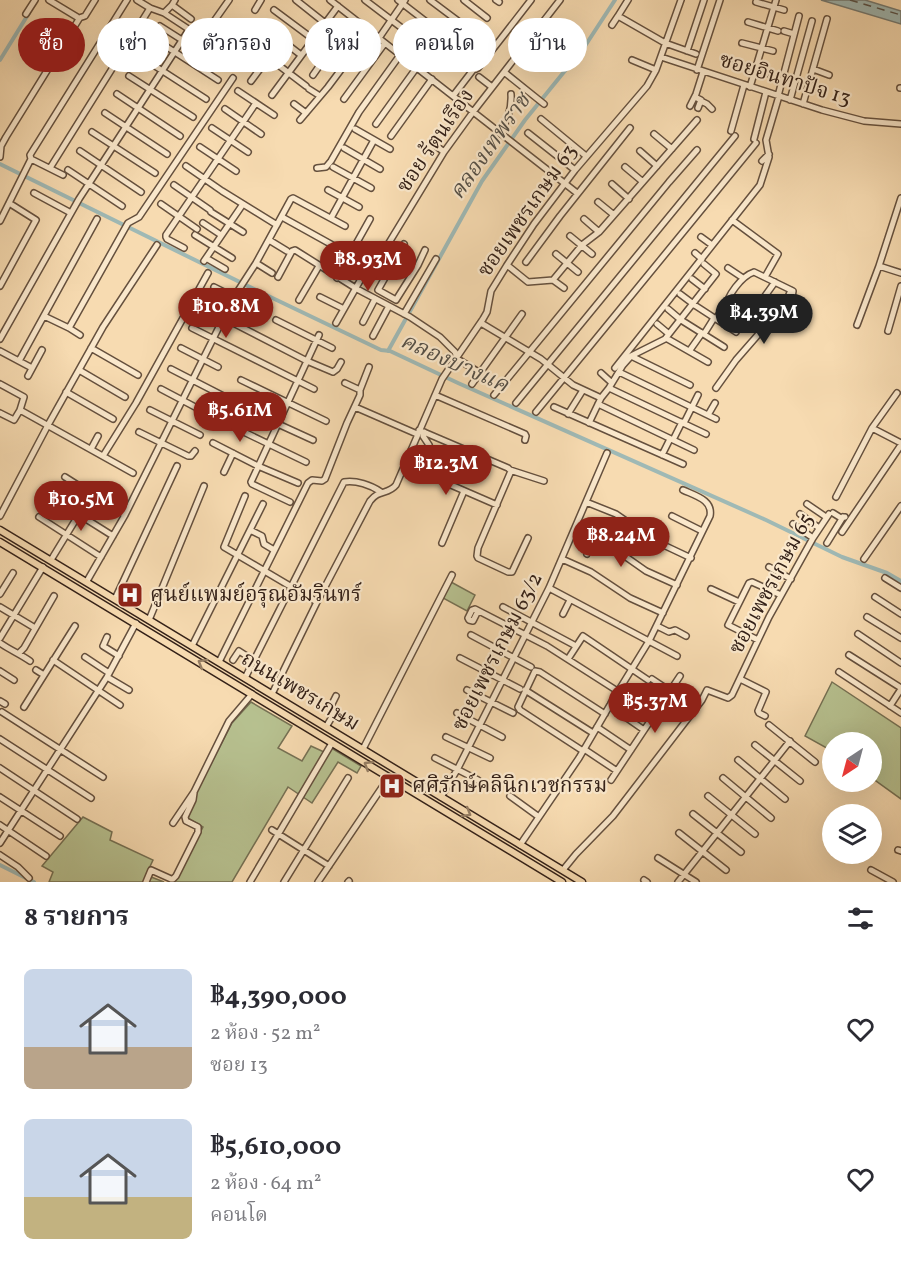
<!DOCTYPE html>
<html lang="th">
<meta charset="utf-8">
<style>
body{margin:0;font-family:Vollkorn,"Noto Serif Thai",serif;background:#f7f7f7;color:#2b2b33;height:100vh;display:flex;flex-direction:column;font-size:22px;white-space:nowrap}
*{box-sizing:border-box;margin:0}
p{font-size:20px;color:#7c7c81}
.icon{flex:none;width:33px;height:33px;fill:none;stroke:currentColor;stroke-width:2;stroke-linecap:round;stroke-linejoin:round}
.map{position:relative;height:882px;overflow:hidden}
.details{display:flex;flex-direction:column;background:#fff;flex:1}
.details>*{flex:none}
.hud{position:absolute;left:18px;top:18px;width:600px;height:54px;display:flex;gap:12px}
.needle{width:39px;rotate:216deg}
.controls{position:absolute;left:822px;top:732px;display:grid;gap:12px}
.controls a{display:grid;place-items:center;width:60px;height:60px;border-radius:50%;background:#fff;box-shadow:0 6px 24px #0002;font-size:30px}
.price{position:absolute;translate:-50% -51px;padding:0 14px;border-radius:21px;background:#8f2418;color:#fff;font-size:20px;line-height:39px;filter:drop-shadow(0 2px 3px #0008)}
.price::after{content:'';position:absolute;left:50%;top:36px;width:18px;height:14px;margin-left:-9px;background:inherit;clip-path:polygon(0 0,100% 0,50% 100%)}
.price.on{background:#222;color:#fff}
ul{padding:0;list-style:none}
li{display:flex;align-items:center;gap:18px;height:150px;padding:0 24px}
li span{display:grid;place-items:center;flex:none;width:168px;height:120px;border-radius:9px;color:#555}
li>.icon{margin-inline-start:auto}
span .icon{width:72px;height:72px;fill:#fffc;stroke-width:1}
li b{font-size:26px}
h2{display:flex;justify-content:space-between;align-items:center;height:72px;padding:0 24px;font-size:26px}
.pill{padding:0 21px;border-radius:27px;background:#fff;box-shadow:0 6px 24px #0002;font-size:21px;line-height:54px}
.pill.on{background:#8f2418;color:#fff}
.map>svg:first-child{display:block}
</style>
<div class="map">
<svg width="901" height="882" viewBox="0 0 901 882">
<rect width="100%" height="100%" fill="#f7dbb1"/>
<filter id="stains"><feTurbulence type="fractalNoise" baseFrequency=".00333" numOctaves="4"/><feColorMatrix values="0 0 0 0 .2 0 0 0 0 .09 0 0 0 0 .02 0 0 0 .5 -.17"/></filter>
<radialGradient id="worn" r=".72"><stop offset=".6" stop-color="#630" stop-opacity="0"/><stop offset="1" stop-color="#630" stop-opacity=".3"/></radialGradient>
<path fill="#b7c190" stroke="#767154" stroke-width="1.5" d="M451 582 475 595 467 611 443 598Z
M832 682 901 728V799L872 778V742H832V751L805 736Z
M251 702 292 726 278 748 302 761 311 746 324 752 328 746 361 766 357 773 338 762 312 803 288 787 232 882H173L176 879 203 827 188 818 196 793 232 723Z
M83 817 112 832 110 840 153 860 146 875 164 882H49L53 872 42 866Z"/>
<path fill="#9fb9b5" stroke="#747c76" stroke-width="1.5" d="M821 0H865L901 11V24Z"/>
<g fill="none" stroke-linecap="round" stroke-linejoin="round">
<path stroke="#9fb9b5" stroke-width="4" d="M0 60 29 13
M0 164 262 293 381 350 390 351 458 383 766 520 842 557 887 573 901 581
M388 351 482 181 525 120 585 46 615 0
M0 865 34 882"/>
<path stroke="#544f47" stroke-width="1.5" stroke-dasharray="8 6" stroke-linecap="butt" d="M850 0 901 15"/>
<g stroke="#65503e" stroke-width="8">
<path id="minor" d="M296 0 325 23
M330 0 577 193
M365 0 452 66
M398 0 464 51
M430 0 474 33
M464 0 487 18
M496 0 499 2
M628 0 618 16 665 43 696 54
M756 2 784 10
M172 5 191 19
M150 8 164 13 172 5 175 0
M255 10 261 0
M274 10 313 39
M164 13 196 34 202 36 205 34 229 0
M26 14 35 0
M79 18 85 16 95 0
M748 22 778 31
M262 25 301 55
M612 25 618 16
M160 26 182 40
M784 31 794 34
M153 38 218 80
M379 38 405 0
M742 43 773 51
M218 46 236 60
M687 51 704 0
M141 57 206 99
M462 57 476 69
M661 57 822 110 864 121 901 124
M632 60 656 70
M735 64 766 74
M231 66 245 46 248 44 252 45 306 86
M813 69 829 75
M697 70 720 0
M504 72 544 104
M313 75 353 18
M129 76 193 117
M479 77 492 87
M251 81 268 58
M808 86 824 91
M750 87 776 0
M900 88H901
M309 89 320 96
M238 91 274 115
M117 94 180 136
M272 95 338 6
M453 96 473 70 478 68 500 40 531 0
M778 96 799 16
M695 97 701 100 698 108
M344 99 385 43
M790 100 812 21
M701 101 707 104 712 109
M294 104 306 113
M803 104 827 19
M690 106 696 94 703 72
M225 109 261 134
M105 113 167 154
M541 119 586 156
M300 120 328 87 370 31
M376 124 417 67
M212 128 248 152
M355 129 390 149
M731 131 744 85
M92 132 155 173
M528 133 575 170
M500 134C507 121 512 109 511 94
M654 134 672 149
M391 136 432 79
M754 139 766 92
M435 145 444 152
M200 147 236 171
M344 148 380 169
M80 151 141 192
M640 151 657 166
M0 157 1 146 6 137 79 19 77 17 49 0
M31 159 63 175
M762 161 769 154
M186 166 222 191 277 225
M333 167 371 188
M625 167 643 182
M50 168 150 8 137 0
M317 168 326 167 331 161 359 112 400 55
M68 170 122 206
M612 184 629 199
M174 185 210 210
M328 190 359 207
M34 193 71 213
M901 198 879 266 901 273
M598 202 614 215
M161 204 197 229
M211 212 243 232
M282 217 336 247
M331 218 374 140
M584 219 599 232
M732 220 778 254 765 277
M0 221 31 159 30 155 127 0
M203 223 221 235
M195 235 232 258
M570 236 592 254
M701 237 712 245
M269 240 287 251
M404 244 378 290 396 300 418 265 425 250
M387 246 444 152 473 112 560 0
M184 248 167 239 166 237V235L256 103
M695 253 702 259
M556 254 578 272
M206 258 225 269
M204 261 243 204
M526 262 560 216 630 128
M256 263 272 273
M507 265 528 282 553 280 564 288
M728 268 743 278
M278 277 292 251 295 250 357 289 410 317 440 337 455 352 457 357
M337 278 370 219
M692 279 705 289
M553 280 582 245 599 232 697 120
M0 286 36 220 9 203
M214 287 250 305
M680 294 696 306 736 332
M320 297 344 309
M299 300 319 266
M786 302 791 290
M206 309 307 361 333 372 337 369 341 362
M668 309 681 320 724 347
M726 309C726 296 742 276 754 272L793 291 791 303 784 324
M404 314 436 259
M44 316 69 328 128 223 139 217 233 78
M716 319 721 311
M276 320 332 348
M747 321 775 282
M363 322 375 299
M336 323 378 249
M481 323 541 359 573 385 601 398
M657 324 669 334
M857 325 879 266
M69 328 80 335
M192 328 314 389
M888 331 901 286
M704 334 714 318
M373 336 389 306
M666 338 708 362
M0 339 79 199 188 31
M91 348 138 375
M181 348 218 367
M690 350 702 333
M0 351 32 368
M631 356 690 385
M456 358 480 373
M19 361 97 219
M615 368 760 185 769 157 766 140 779 96
M171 369 278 424 313 440
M79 370 125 397
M619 372 716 419
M601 373 612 383
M28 376 42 350
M241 380 326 421
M345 383 360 390
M0 384 24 397 20 410 14 420 0 413
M472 384 522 314
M609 388 706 434
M716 388 736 360 764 328 771 319 770 316 757 309
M161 389 197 408
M66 392 113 419
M435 395 525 434 526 436 525 440
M494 395 669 182 697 150
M516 403 735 136
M598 404 694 450
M355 407 417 434
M554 407 683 464
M20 410 133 473
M150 410 200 435
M536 412 756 143
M568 414 583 390
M708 415 715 403
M221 421 306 462
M589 423 601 398 609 388 623 365 631 356 665 339 716 274 704 264
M684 423 698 395
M872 428 901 443
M419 430 508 468 511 471 478 548 477 556 478 558 508 572H512L528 538
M139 432 188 456H191L195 451
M424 432 423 436 429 445
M673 440 682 422
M213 443 258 466 298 483
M91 449 98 436
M662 455 670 439
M103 456 136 403 208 273
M405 465 497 505
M510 470 544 481
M224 472 233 453
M65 477 125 515
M245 496 224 547 317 602
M51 497 113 536
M836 497 872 428 897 393
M290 502 252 484 251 482 319 335
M586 502 616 514 655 541 691 558
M807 504 826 517
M833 513 841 518 845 517
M800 514 819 528
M0 516 48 425 103 327 157 245
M672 516 702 531
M39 517 101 557
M793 524 813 538
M250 530 262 536 264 544 274 550
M574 530 609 545 646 571 677 585
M842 532 901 445
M442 543 464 491
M827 543 843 517
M587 554 594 538
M562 559 591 572 630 598 663 613
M864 559 901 506
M51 560 92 493
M769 567 791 579
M885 578 901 588
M87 581 125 515 234 297 256 263 291 199 293 198 345 226
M549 588 677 656
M711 589 739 602
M0 594 13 573
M875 597 901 614
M115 599 177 466
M0 607 35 628
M503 607 576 646
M478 611 473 621 469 620 468 618 472 610 475 609 547 646 633 701
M563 614 570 600
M867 617 901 638
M149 620 204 486
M657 626 669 632 675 630 686 636
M858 634 901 663
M471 635 531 667
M107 637 103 646 119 656
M0 638 43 567
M758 640 728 625 749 583 752 582 781 595
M0 643C10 650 20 654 30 661
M192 646 263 504
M19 653 24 648 54 596
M849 655 901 688
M85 657 109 673
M460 658 520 689
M568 659 583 636 648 680
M53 660 120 705
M233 660 239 651 253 660
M219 662 308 483 312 480 322 481 325 479 347 423 360 395V390L369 367
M36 670 44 675
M0 671 14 680
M839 672 901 713
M107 677 129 690
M245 678 344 482C356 480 371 485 381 492
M652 679 670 691
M740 679 766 692 758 711 759 713 765 716
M467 690 513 713
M525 690 593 733
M272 694 317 602 370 501C379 489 388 495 396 485L442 379 483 319 487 312 491 291 507 265 534 224 575 170 647 86 656 70 681 0
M0 701 5 704
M611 703 649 641 710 516C713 500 696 496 683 490
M637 704 654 715
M890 706 901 689
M24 707 75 626
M614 709 644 730
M2 712 103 777
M457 713 502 737
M769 725 815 762
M326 727 332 717V704L336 696
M597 727 631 750
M446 737 490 758
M0 739 91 798
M755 745 800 781
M363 749 452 575
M584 749 617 771
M583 751 520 710 518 707 535 671 540 672 605 714
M435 758 478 780
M738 760 785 799
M0 768 77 819
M723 778 771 818
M611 780 680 676
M510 796 539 817
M708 796 755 834
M0 797 60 836
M441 797 457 770 549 588 607 453
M693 814 741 852
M173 823 194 792 229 721 252 694
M0 825 46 856
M272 830 329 866
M679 833 726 870
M0 843 107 677 136 623
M520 845 579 758 610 705
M898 850 901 851
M0 855 18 867 29 878
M658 858 696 882
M563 870 576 854 613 816 702 700 707 690 728 698 732 695 769 617 813 538 829 514
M871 870 893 882
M644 880 647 882
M146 882 151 870 171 879H173L176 876 198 832V827L186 821 185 817 193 800 194 793
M250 882 332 743
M284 882 348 778
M318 882 389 777
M348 882 349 881
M678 882 790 741"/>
</g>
<g stroke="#342118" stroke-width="9">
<path id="major" d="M0 530 582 882
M0 542 562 882"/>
</g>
<use href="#minor" stroke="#fae8cc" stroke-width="5"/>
<use href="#major" stroke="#f7dbb1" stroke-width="6"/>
</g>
<defs><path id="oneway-chevron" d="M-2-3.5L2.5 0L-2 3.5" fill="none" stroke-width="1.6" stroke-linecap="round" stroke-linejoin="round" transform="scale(1.5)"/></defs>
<g stroke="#967e64">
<use href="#oneway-chevron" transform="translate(202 663) rotate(-149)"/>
<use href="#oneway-chevron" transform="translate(368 765) rotate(-148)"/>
<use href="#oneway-chevron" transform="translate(467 813) rotate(31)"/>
</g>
<defs>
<g id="hospital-square" transform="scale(1.35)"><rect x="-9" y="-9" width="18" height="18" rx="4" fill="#8f2418" stroke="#fae8cc"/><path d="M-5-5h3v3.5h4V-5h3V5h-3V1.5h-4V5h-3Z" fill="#fff"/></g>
</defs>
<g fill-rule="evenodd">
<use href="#hospital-square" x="130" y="595"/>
<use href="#hospital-square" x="392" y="786"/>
</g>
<g text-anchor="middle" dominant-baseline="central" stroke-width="4.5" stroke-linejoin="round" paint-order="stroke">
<g font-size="21" fill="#342118" stroke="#fae8cc">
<text transform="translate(785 80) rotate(17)">ซอยอินทาปัจ 13</text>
<text transform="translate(436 141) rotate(-56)">ซอย ร้ตนเรึอง</text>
<text transform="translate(528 211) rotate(-55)">ซอยเพชรเกษม 63</text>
<text transform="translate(772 584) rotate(-62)">ซอยเพชรเกษม 65</text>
<text transform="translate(498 652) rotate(-63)">ซอยเพชรเกษม 63/2</text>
<text transform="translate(300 692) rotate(31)">ถนนเพชรเกษม</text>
</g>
<g font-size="21" fill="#342118" stroke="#fae8cc" text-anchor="start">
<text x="150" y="595">ศูนย์แพมย์อรุณอัมรินทร์</text>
<text x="412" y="786">ศศิรักษ์คลินิกเวชกรรม</text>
</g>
<g font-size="22" font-style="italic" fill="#544f47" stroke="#fae8cc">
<text transform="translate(491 147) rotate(-55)">คลองเทพราช</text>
<text transform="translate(454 364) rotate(24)">คลองบางแค</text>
</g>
</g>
<rect width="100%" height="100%" filter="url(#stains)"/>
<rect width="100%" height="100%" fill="url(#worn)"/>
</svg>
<div class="controls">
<a><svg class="needle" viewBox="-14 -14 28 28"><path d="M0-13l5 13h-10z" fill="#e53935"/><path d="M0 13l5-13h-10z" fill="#7c7c81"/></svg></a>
<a><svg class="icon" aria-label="layers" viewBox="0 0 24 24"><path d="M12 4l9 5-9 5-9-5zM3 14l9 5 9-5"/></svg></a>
</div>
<b class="price" style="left:368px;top:292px">฿8.93M</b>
<b class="price" style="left:226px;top:339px">฿10.8M</b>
<b class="price on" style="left:764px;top:345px">฿4.39M</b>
<b class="price" style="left:240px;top:443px">฿5.61M</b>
<b class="price" style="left:446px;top:496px">฿12.3M</b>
<b class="price" style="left:81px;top:532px">฿10.5M</b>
<b class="price" style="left:621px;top:568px">฿8.24M</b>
<b class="price" style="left:655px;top:734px">฿5.37M</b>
<div class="hud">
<a class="pill on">ซื้อ</a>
<a class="pill">เช่า</a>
<a class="pill">ตัวกรอง</a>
<a class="pill">ใหม่</a>
<a class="pill">คอนโด</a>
<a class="pill">บ้าน</a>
</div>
</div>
<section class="details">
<h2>8 รายการ<svg class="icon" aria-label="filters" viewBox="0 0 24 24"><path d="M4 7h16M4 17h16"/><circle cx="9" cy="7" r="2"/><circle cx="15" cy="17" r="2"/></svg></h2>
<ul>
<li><span style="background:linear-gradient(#c9d6e8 65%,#b9a48a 0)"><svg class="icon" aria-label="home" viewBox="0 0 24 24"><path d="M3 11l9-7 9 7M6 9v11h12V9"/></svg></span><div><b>฿4,390,000</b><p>2 ห้อง · 52 m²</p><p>ซอย 13</p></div><svg class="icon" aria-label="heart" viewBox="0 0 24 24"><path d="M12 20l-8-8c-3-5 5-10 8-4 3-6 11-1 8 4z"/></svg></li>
<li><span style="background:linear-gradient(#c9d6e8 65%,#c2b280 0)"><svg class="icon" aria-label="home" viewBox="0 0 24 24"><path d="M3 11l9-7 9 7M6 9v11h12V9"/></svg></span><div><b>฿5,610,000</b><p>2 ห้อง · 64 m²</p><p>คอนโด</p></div><svg class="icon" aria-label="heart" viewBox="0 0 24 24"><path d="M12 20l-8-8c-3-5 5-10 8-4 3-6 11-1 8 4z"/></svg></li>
</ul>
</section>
